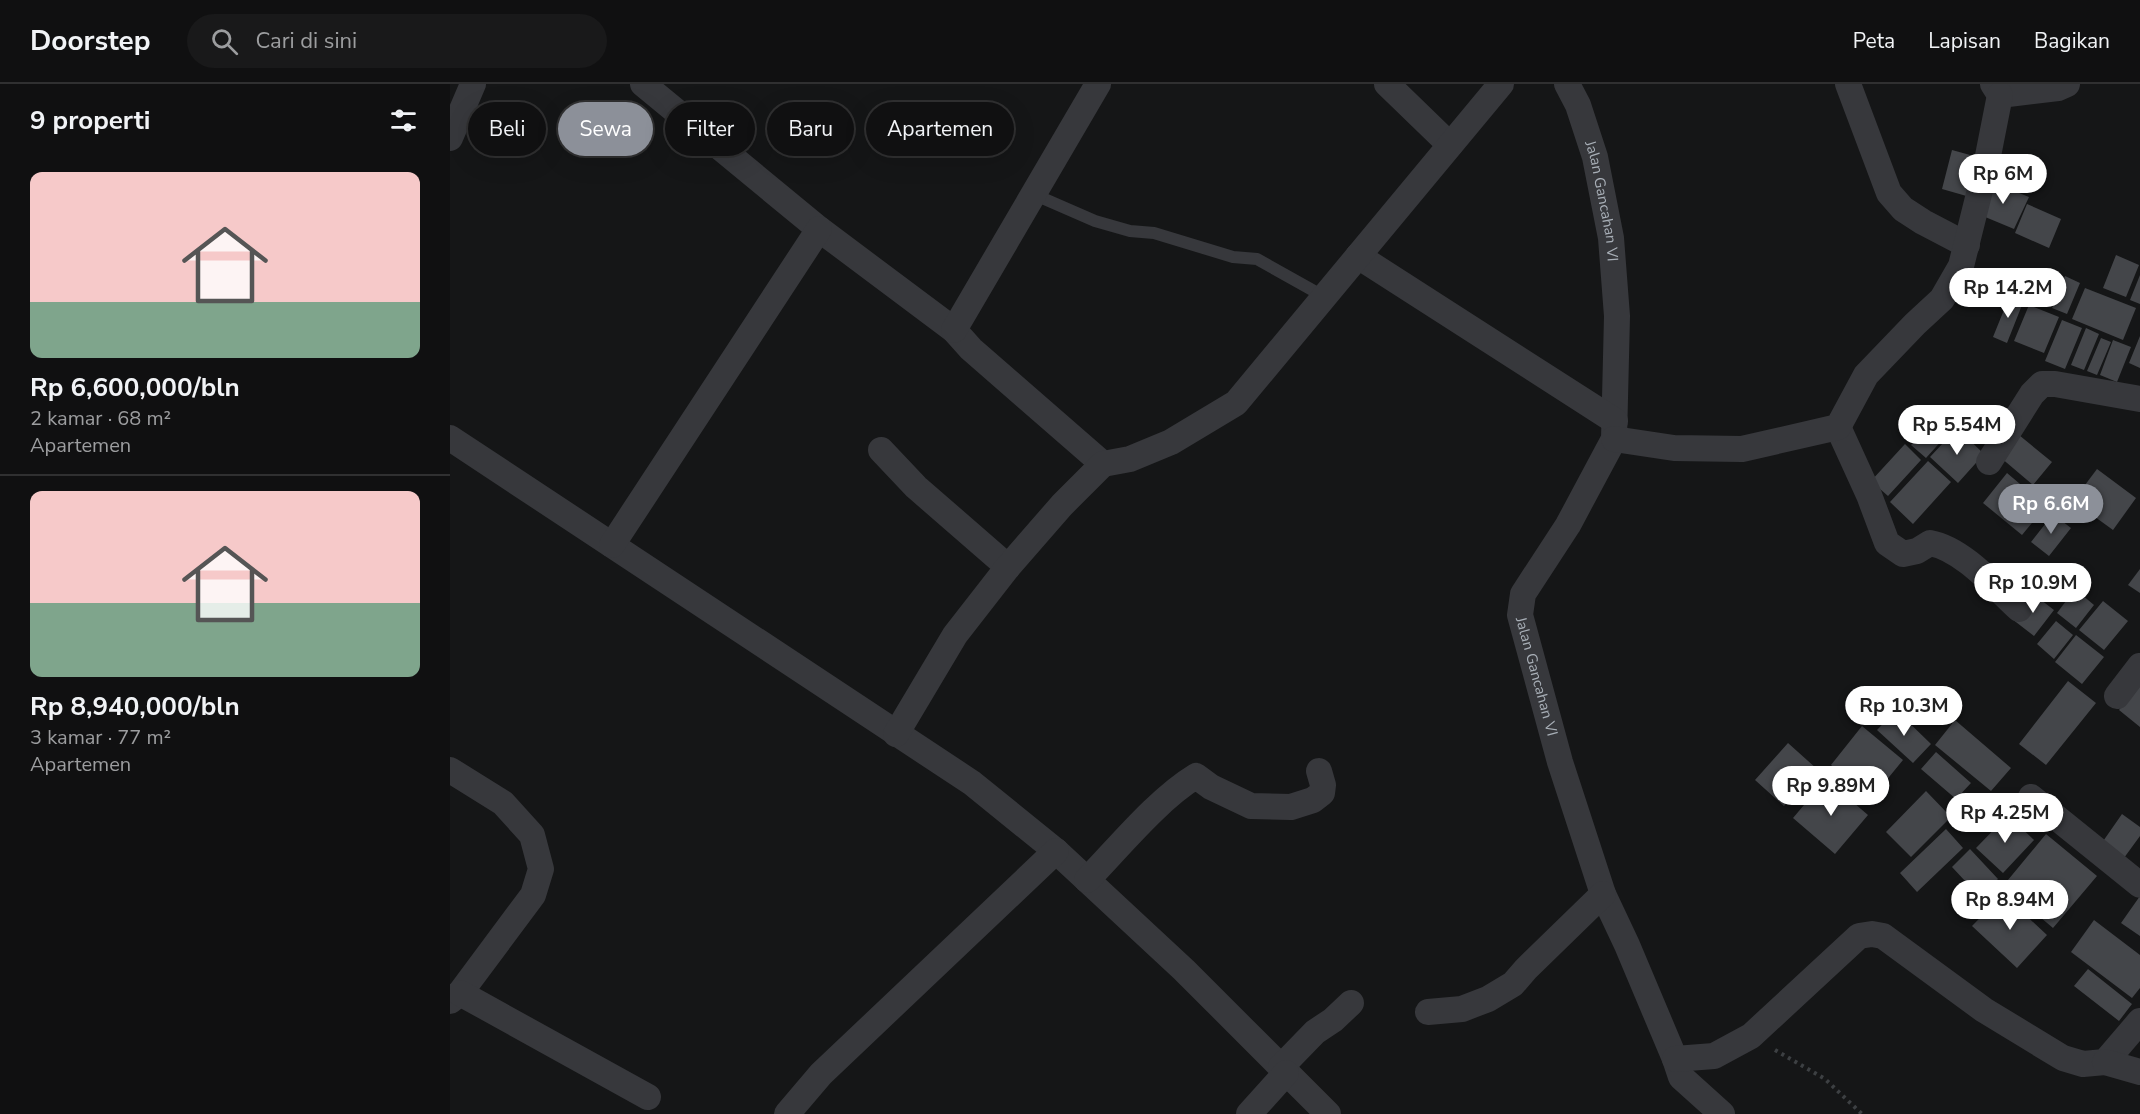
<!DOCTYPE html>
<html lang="id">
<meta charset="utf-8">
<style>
body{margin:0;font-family:"Nunito Sans",sans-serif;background:#19191a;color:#f1f3f6;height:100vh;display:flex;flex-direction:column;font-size:22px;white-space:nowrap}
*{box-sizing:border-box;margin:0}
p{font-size:20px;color:#9c9d9f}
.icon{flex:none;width:33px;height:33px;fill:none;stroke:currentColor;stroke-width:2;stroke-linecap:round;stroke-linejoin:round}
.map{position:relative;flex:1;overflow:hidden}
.drawer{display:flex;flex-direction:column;background:#101011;width:450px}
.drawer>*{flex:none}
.hud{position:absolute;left:18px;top:18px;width:570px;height:54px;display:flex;gap:12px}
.price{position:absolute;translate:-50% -51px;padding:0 14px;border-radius:21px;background:#fff;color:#222;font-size:20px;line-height:39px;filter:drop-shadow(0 2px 3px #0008)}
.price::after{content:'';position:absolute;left:50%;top:36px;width:18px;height:14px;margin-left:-9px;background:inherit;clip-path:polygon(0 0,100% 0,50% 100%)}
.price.current{background:#8c9099;color:#fff}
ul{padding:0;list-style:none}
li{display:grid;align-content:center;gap:12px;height:318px;padding:0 30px}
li+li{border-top:2px solid #303031}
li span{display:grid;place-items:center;height:186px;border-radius:12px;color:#555}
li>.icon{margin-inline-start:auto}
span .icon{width:108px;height:108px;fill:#fffc;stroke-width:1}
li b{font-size:26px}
h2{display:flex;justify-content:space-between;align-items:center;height:72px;padding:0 30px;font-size:26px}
.chip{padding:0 21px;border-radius:27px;background:#101011;box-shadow:0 6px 24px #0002,0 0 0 2px #303031;font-size:21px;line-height:54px}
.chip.current{background:#8c9099;color:#fff}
header{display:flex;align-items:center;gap:36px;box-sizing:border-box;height:84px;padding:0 30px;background:#101011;border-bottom:2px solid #303031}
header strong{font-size:28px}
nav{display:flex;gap:33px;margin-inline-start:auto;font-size:21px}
.search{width:420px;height:54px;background:#19191a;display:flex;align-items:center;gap:15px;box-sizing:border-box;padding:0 21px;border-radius:33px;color:#9c9d9f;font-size:22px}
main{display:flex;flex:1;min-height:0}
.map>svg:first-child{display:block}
</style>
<header>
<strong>Doorstep</strong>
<div class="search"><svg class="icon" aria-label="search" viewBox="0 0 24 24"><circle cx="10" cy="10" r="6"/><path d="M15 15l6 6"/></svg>Cari di sini</div>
<nav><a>Peta</a><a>Lapisan</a><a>Bagikan</a></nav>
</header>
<main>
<section class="drawer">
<h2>9 properti<svg class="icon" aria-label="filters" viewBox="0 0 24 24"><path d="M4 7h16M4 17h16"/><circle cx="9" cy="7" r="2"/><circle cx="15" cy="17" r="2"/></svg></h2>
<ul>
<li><span style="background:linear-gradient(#f6c9c9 70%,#7fa58c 0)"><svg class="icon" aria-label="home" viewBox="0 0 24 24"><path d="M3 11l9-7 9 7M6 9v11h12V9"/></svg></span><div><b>Rp 6,600,000/bln</b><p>2 kamar · 68 m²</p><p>Apartemen</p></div></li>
<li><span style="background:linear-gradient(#f6c9c9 60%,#7fa58c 0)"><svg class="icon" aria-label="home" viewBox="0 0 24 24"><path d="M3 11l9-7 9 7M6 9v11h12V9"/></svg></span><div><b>Rp 8,940,000/bln</b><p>3 kamar · 77 m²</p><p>Apartemen</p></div></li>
</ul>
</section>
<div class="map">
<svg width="1690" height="1030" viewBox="0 0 1690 1030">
<rect width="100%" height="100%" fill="#151617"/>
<path fill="#44464a" d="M1502 66 1531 74 1520 113 1492 105Z
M1542 98 1579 113 1564 145 1528 130Z
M1577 120 1611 135 1599 164 1565 149Z
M1666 171 1689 181 1676 213 1653 204Z
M1690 191V220L1680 216Z
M1615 192 1630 199 1617 230 1602 224Z
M1635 204 1686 224 1673 256 1622 235Z
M1560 211 1574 216 1557 259 1543 253Z
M1579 221 1609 233 1594 269 1564 257Z
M1612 236 1632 244 1615 285 1595 277Z
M1636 244 1649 250 1634 286 1621 281Z
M1690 252V284L1679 279Z
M1651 254 1661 258 1647 291 1637 287Z
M1663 256 1681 263 1667 298 1650 291Z
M1488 330 1503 344 1476 374 1461 361Z
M1507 344 1534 370 1508 399 1480 373Z
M1569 351 1602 378 1583 401 1550 373Z
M1455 360 1471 376 1438 412 1421 397Z
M1478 377 1501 398 1463 440 1440 418Z
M1647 385 1686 414 1663 446 1623 417Z
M1557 389 1596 422 1572 451 1533 419Z
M1603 430 1621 444 1599 472 1581 458Z
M1690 485V509L1678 501Z
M1625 505 1644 521 1626 544 1607 529Z
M1582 509 1604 526 1584 552 1562 535Z
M1653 517 1678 537 1654 566 1629 546Z
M1606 537 1623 551 1604 575 1587 560Z
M1626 551 1654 573 1632 600 1605 578Z
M1618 597 1646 619 1596 681 1569 660Z
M1690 599V643L1669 626Z
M1446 626 1481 660 1463 679 1427 646Z
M1505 636 1561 684 1541 707 1485 661Z
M1412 642 1453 676 1421 715 1381 681Z
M1338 659 1367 685 1334 722 1305 696Z
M1486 668 1521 699 1506 715 1471 685Z
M1376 695 1418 731 1385 770 1343 734Z
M1476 707 1501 733 1461 773 1436 748Z
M1672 730 1690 743V752L1671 778 1649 763Z
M1558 731 1584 756 1553 789 1526 764Z
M1496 745 1513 764 1467 808 1450 789Z
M1596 750 1647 792 1603 844 1553 802Z
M1520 765 1548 795 1530 813 1502 783Z
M1553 810 1597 851 1567 884 1522 842Z
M1690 812V852L1671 839Z
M1644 836 1690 871V904L1682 914 1621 868Z
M1638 885 1682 920 1669 937 1624 902Z"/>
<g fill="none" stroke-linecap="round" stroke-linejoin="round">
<path stroke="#3d4043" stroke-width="4" stroke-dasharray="3 4.5" stroke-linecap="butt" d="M1325 966 1375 995 1412 1030"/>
<path stroke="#37383c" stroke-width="12" d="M583 110 645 137 680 147 704 149 783 173 807 175 873 212"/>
<g stroke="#37383c" stroke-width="26">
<path d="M193 0 369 145 504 246 521 265 653 380"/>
<path d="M937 0 1000 61"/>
<path id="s1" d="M1117 0 1128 21 1145 73 1161 154 1167 232 1164 355 1118 441 1073 510 1070 531 1110 678 1153 810 1177 861 1225 975 1231 993 1272 1030"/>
<path d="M1398 0 1439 109 1453 125 1473 138 1517 161"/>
<path d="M1543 0 1550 11 1608 4 1617 0"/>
<path d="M0 54 23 0"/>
<path d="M908 172 1165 337"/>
<path d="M504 246 648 0"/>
<path d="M1388 343 1419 411 1437 459 1453 470 1467 467 1480 459C1513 465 1545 503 1569 525"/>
<path d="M0 354 522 699 606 767 734 886 878 1030"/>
<path d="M1164 355 1224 364 1292 365 1388 343 1416 291 1465 240 1492 215 1511 182 1536 82 1550 11"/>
<path d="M431 366 466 403 558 483"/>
<path d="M1539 378 1582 310 1592 300H1605L1690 315"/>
<path d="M162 461 369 145"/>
<path d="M1667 612 1690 582"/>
<path d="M446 650 505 551 558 483 612 421 653 380 680 375 721 358 786 319 1051 0"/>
<path d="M0 686 53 719 82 751 91 785 83 811 10 909 0 917"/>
<path d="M1581 713 1690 801"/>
<path d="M637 796C669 763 708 715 746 692L761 703 801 722 841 723 863 716 872 709 873 701 869 687"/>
<path d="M10 909 198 1013"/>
<path d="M978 928 1012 925 1038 915 1063 900 1076 885 1153 810"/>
<path d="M1225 975 1264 972 1301 952 1409 852 1422 850 1433 852 1534 926 1613 974 1633 980 1655 978 1690 937"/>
<path d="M1655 978 1690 988"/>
<path d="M831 983 865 948 883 936 901 919"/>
<path d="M337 1030 371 990 606 767"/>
<path d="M799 1030 836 989"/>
</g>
</g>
<g text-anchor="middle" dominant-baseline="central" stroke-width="5" stroke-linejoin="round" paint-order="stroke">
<g font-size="15" fill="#a8afb7" stroke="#101112">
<text stroke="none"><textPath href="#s1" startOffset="123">Jalan Gancahan VI</textPath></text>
<text stroke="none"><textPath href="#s1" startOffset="627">Jalan Gancahan VI</textPath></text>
</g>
</g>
</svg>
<b class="price" style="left:1553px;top:121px">Rp 6M</b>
<b class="price" style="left:1558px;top:235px">Rp 14.2M</b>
<b class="price" style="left:1507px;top:372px">Rp 5.54M</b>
<b class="price current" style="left:1601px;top:451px">Rp 6.6M</b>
<b class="price" style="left:1583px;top:530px">Rp 10.9M</b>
<b class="price" style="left:1454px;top:653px">Rp 10.3M</b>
<b class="price" style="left:1381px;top:733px">Rp 9.89M</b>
<b class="price" style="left:1555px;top:760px">Rp 4.25M</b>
<b class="price" style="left:1560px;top:847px">Rp 8.94M</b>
<div class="hud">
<a class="chip">Beli</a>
<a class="chip current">Sewa</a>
<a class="chip">Filter</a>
<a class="chip">Baru</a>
<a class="chip">Apartemen</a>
</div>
</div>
</main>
